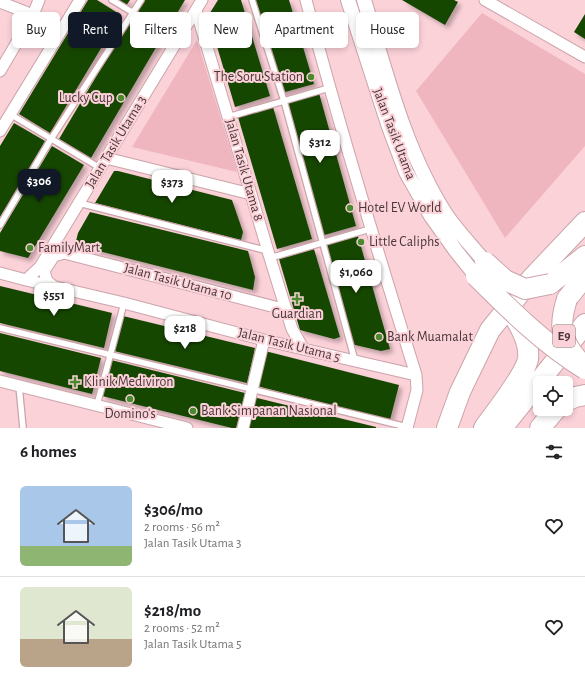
<!DOCTYPE html>
<meta charset="utf-8">
<style>
body{margin:0;font-family:"Alegreya Sans",sans-serif;background:#f2f2f2;color:#202124;height:100vh;display:flex;flex-direction:column;font-size:15px;white-space:nowrap}
*{box-sizing:border-box;margin:0}
p{font-size:13px;color:#757577}
.icon{flex:none;width:22px;height:22px;fill:none;stroke:currentColor;stroke-width:2;stroke-linecap:round;stroke-linejoin:round}
.map{position:relative;height:428px;overflow:hidden}
.details{display:flex;flex-direction:column;background:#fff;flex:1}
.details>*{flex:none}
.guide{position:absolute;left:12px;top:12px;width:561px;height:36px;display:flex;gap:8px}
.tools{position:absolute;left:533px;top:376px;display:grid;gap:8px}
.tools a{display:grid;place-items:center;width:40px;height:40px;border-radius:6px;background:#fff;box-shadow:0 2px 6px #0003;font-size:20px}
.price{position:absolute;translate:-50% -34px;padding:0 9px;border-radius:8px;background:#fff;color:#222;font-size:13px;line-height:26px;filter:drop-shadow(0 1px 2px #0008)}
.price::after{content:'';position:absolute;left:50%;top:24px;width:12px;height:9px;margin-left:-6px;background:inherit;clip-path:polygon(0 0,100% 0,50% 100%)}
.price.on{background:#111827;color:#fff}
ul{padding:0;list-style:none}
li{display:flex;align-items:center;gap:12px;height:100px;padding:0 20px}
li+li{border-top:1px solid #e0e0e0}
li span{display:grid;place-items:center;flex:none;width:112px;height:80px;border-radius:6px;color:#555}
li>.icon{margin-inline-start:auto}
span .icon{width:48px;height:48px;fill:#fffc;stroke-width:1}
li b{font-size:17px}
h2{display:flex;justify-content:space-between;align-items:center;height:48px;padding:0 20px;font-size:17px}
.pill{padding:0 14px;border-radius:6px;background:#fff;box-shadow:0 2px 6px #0003;font-size:14px;line-height:36px}
.pill.on{background:#111827;color:#fff}
.map>svg:first-child{display:block}
</style>
<div class="map">
<svg width="585" height="428" viewBox="0 0 585 428">
<defs>
<filter id="shadow"><feDropShadow dx="3.5" dy="3.5" stdDeviation="2" flood-color="#0004"/></filter>
</defs>
<rect width="100%" height="100%" fill="#fcd2d9"/>
<path fill="#efb6c0" d="M482 13 585 74V146L505 238 416 91Z
M197 40 234 161 237 172 132 147Z"/>
<path fill="#194601" filter="url(#shadow)" d="M88 0H97L121 15 50 133 19 114Z
M116 0H130L126 6Z
M142 0H185L167 30 135 11Z
M218 0H241L270 96 235 107 208 16Z
M251 0H289L314 84 278 94Z
M402 0H454L458 2 445 25Z
M585 14V39L574 32Z
M129 21 161 39 91 158 59 139Z
M319 93 356 226 321 236 284 102Z
M273 107 312 239 277 249 238 117Z
M14 123 45 141 0 217V146Z
M52 146 84 165 28 258 0 251V233Z
M114 171H118L232 200 243 232 241 240 95 203Z
M90 212 248 251 255 277 253 290 75 245 78 233Z
M358 236 390 349 381 351 351 344 323 246Z
M314 249 340 337 334 339 300 330 279 259Z
M0 286 112 313 104 348 0 323Z
M123 316 255 348 247 383 114 351Z
M0 333 101 358 92 394 0 371Z
M265 351 399 385 390 420 257 386Z
M111 360 245 393 236 428H232L102 396Z
M253 397 376 427V428H246Z"/>
<g fill="none" stroke-linecap="round" stroke-linejoin="round">
<g stroke="#cca3aa" stroke-width="8">
<path id="service" d="M112 0 178 40
M252 0 284 101 355 361
M10 114 100 168
M228 117 329 88
M79 203 268 251
M0 225 51 139 141 0
M270 258 370 229
M0 328 407 427
M19 386 23 428
M97 405 124 303"/>
</g>
<g stroke="#cca3aa" stroke-width="13">
<path id="minor" d="M306 0C339 126 377 250 416 375L417 390 407 428
M485 0 585 57
M0 2 33 15
M196 10 228 117 270 258 292 329 303 348
M0 71 33 15 39 0
M0 131 80 0
M106 158 251 194
M0 273 26 280 124 303 264 340 416 375
M26 280 40 267 202 0
M53 286 47 281 44 271 54 256 64 253 287 310
M0 381 187 428
M243 428 264 340"/>
</g>
<g stroke="#cca3aa" stroke-width="16">
<path id="tertiary" d="M348 0 389 127 406 172 431 216 456 251 476 276
M364 0C386 72 404 148 445 213 456 230 472 246 485 262"/>
</g>
<g stroke="#cca3aa" stroke-width="22">
<path id="motorway" d="M550 284 585 256
M567 299 585 276
M566 401 575 397 585 395
M447 428 460 392 490 330 532 278 585 222
M484 428C494 414 525 375 528 359 530 343 520 326 512 313
M502 428 585 324
M540 428 556 409"/>
</g>
<use href="#service" stroke="#fff" stroke-width="5.5"/>
<use href="#minor" stroke="#fff" stroke-width="11"/>
<use href="#tertiary" stroke="#fff" stroke-width="14"/>
<use href="#motorway" stroke="#fff" stroke-width="20"/>
<g stroke="#cca3aa" stroke-width="22" stroke-linecap="butt">
<path id="motorway-bridge" d="M485 262 505 280 525 289 550 284
M476 276C510 310 544 344 585 369
M567 299C559 324 560 340 578 360"/>
</g>
<use href="#motorway-bridge" stroke="#fff" stroke-width="20"/>
</g>
<g fill="#488a2d" stroke="#fcd2d9" stroke-width="1.5">
<circle cx="311" cy="77" r="4"/>
<circle cx="121" cy="98" r="4"/>
<circle cx="350" cy="208" r="4"/>
<circle cx="361" cy="242" r="4"/>
<circle cx="30" cy="248" r="4"/>
<path d="M295 293h4v4h4v4h-4v4h-4v-4h-4v-4h4z"/>
<circle cx="379" cy="337" r="4"/>
<path d="M73 376h4v4h4v4h-4v4h-4v-4h-4v-4h4z"/>
<circle cx="130" cy="399" r="4"/>
<circle cx="193" cy="411" r="4"/>
</g>
<g text-anchor="middle" dominant-baseline="central" stroke-width="4" stroke-linejoin="round" paint-order="stroke">
<rect fill="#fcd2d9" stroke="#7e666a" stroke-width="1" x="553" y="325" width="22" height="22" rx="3"/>
<g font-size="13" font-weight="bold" fill="#48373a">
<text x="564" y="336">E9</text>
</g>
<g font-size="14" fill="#48373a" stroke="#fcd2d9" text-anchor="start">
<text x="303" y="77" text-anchor="end">The Soru Station</text>
<text x="113" y="98" text-anchor="end">Lucky Cup</text>
<text x="358" y="208">Hotel EV World</text>
<text x="369" y="242">Little Caliphs</text>
<text x="38" y="248">FamilyMart</text>
<text x="297" y="314" text-anchor="middle">Guardian</text>
<text x="387" y="337">Bank Muamalat</text>
<text x="84" y="382">Klinik Mediviron</text>
<text x="201" y="411">Bank Simpanan Nasional</text>
<text x="130" y="414" text-anchor="middle">Domino's</text>
</g>
<g font-size="14" fill="#48373a" stroke="#fcd2d9">
<text transform="translate(394 134) rotate(69)">Jalan Tasik Utama</text>
<text transform="translate(116 142) rotate(-59)">Jalan Tasik Utama 3</text>
<text transform="translate(244 170) rotate(74)">Jalan Tasik Utama 8</text>
<text transform="translate(178 282) rotate(15)">Jalan Tasik Utama 10</text>
<text transform="translate(289 345) rotate(14)">Jalan Tasik Utama 5</text>
</g>
</g>
</svg>
<div class="tools">
<a><svg class="icon" aria-label="locate" viewBox="0 0 24 24"><circle cx="12" cy="12" r="6"/><path d="M12 2v4M12 18v4M2 12h4M18 12h4"/></svg></a>
</div>
<b class="price" style="left:320px;top:164px">$312</b>
<b class="price on" style="left:39px;top:203px">$306</b>
<b class="price" style="left:172px;top:204px">$373</b>
<b class="price" style="left:356px;top:294px">$1,060</b>
<b class="price" style="left:54px;top:317px">$551</b>
<b class="price" style="left:185px;top:350px">$218</b>
<div class="guide">
<a class="pill">Buy</a>
<a class="pill on">Rent</a>
<a class="pill">Filters</a>
<a class="pill">New</a>
<a class="pill">Apartment</a>
<a class="pill">House</a>
</div>
</div>
<section class="details">
<h2>6 homes<svg class="icon" aria-label="filters" viewBox="0 0 24 24"><path d="M4 7h16M4 17h16"/><circle cx="9" cy="7" r="2"/><circle cx="15" cy="17" r="2"/></svg></h2>
<ul>
<li><span style="background:linear-gradient(#a9c7e8 75%,#8fb573 0)"><svg class="icon" aria-label="home" viewBox="0 0 24 24"><path d="M3 11l9-7 9 7M6 9v11h12V9"/></svg></span><div><b>$306/mo</b><p>2 rooms · 56 m²</p><p>Jalan Tasik Utama 3</p></div><svg class="icon" aria-label="heart" viewBox="0 0 24 24"><path d="M12 20l-8-8c-3-5 5-10 8-4 3-6 11-1 8 4z"/></svg></li>
<li><span style="background:linear-gradient(#dfe7d0 65%,#b9a48a 0)"><svg class="icon" aria-label="home" viewBox="0 0 24 24"><path d="M3 11l9-7 9 7M6 9v11h12V9"/></svg></span><div><b>$218/mo</b><p>2 rooms · 52 m²</p><p>Jalan Tasik Utama 5</p></div><svg class="icon" aria-label="heart" viewBox="0 0 24 24"><path d="M12 20l-8-8c-3-5 5-10 8-4 3-6 11-1 8 4z"/></svg></li>
</ul>
</section>
